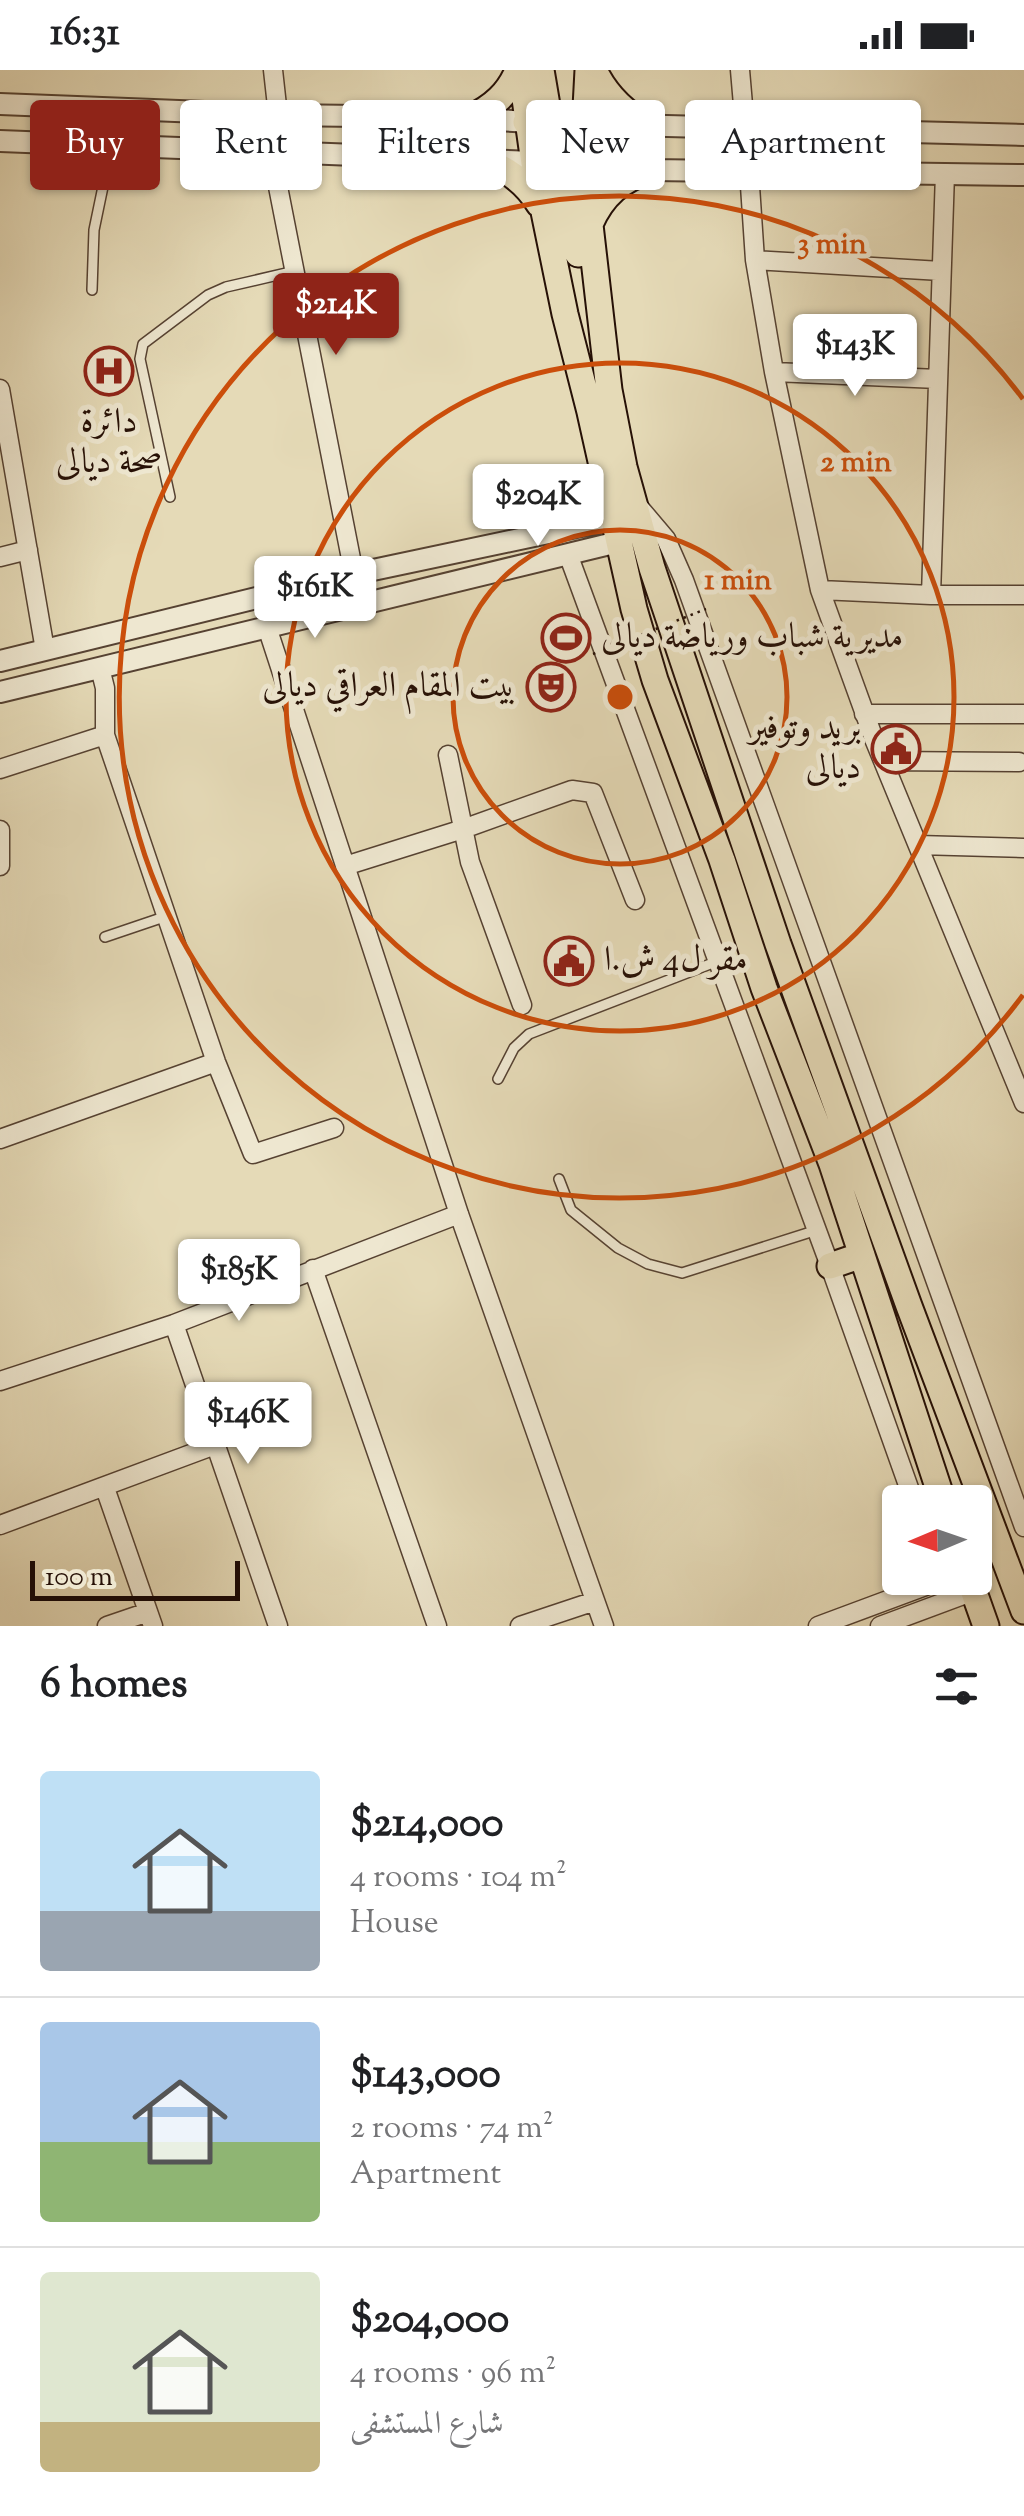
<!DOCTYPE html>
<meta charset="utf-8">
<style>
body{margin:0;font-family:"Sorts Mill Goudy",Amiri,serif;background:#f6f6f6;color:#202124;height:100vh;display:flex;flex-direction:column;font-size:38px;white-space:nowrap}
*{box-sizing:border-box;margin:0}
p{font-size:32px;color:#757577}
.icon{flex:none;width:55px;height:55px;fill:none;stroke:currentColor;stroke-width:2;stroke-linecap:round;stroke-linejoin:round}
.map{position:relative;height:1556px;overflow:hidden}
.drawer{display:flex;flex-direction:column;background:#fff;flex:1}
.drawer>*{flex:none}
.hud{position:absolute;left:30px;top:30px;width:965px;height:90px;display:flex;gap:20px}
.needle{width:65px;rotate:268deg}
.buttons{position:absolute;left:882px;top:1415px;display:grid;gap:20px}
.buttons a{display:grid;place-items:center;width:110px;height:110px;border-radius:10px;background:#fff;box-shadow:0 2px 8px #0004;font-size:50px}
.scale{position:absolute;left:30px;bottom:25px;width:210px;box-sizing:border-box;padding-left:10px;border:5px solid #261006;border-top:0;font-size:28px;line-height:35px;white-space:nowrap;color:#261006;-webkit-text-stroke:8px #eee7d0;paint-order:stroke}
.price{position:absolute;translate:-50% -85px;padding:0 22px;border-radius:10px;background:#fff;color:#222;font-size:32px;line-height:65px;filter:drop-shadow(0 2px 5px #0008)}
.price::after{content:'';position:absolute;left:50%;top:60px;width:30px;height:22px;margin-left:-15px;background:inherit;clip-path:polygon(0 0,100% 0,50% 100%)}
.price.selected{background:#8f2418;color:#fff}
ul{padding:0;list-style:none}
li{display:flex;align-items:center;gap:30px;height:250px;padding:0 40px}
li+li{border-top:2px solid #e0e0e0}
li span{display:grid;place-items:center;flex:none;width:280px;height:200px;border-radius:10px;color:#555}
li>.icon{margin-inline-start:auto}
span .icon{width:120px;height:120px;fill:#fffc;stroke-width:1}
li b{font-size:42px}
h2{display:flex;justify-content:space-between;align-items:center;height:120px;padding:0 40px;font-size:42px}
.chip{padding:0 35px;border-radius:10px;background:#fff;box-shadow:0 2px 8px #0004;font-size:35px;line-height:90px}
.chip.selected{background:#8f2418;color:#fff}
.status{display:flex;justify-content:space-between;align-items:center;height:70px;padding:0 50px;background:#fff;direction:ltr}
.status svg{height:28px;fill:currentColor}
.map>svg:first-child{display:block}
</style>
<div class="status"><b>16:31</b><svg viewBox="0 0 49 12"><path d="M0 12V9h3v3zM5 12V6h3v6zM10 12V3h3v9zM15 12V0h3v12zM26 1h20v11H26zM47 4h2v5h-2z"/></svg></div>
<div class="map">
<svg width="1024" height="1556" viewBox="0 0 1024 1556">
<rect width="100%" height="100%" fill="#e5dab7"/>
<filter id="stains"><feTurbulence type="fractalNoise" baseFrequency=".002" numOctaves="4"/><feColorMatrix values="0 0 0 0 .2 0 0 0 0 .09 0 0 0 0 .02 0 0 0 .5 -.17"/></filter>
<radialGradient id="worn" r=".72"><stop offset=".6" stop-color="#630" stop-opacity="0"/><stop offset="1" stop-color="#630" stop-opacity=".3"/></radialGradient>
<g fill="none" stroke-linecap="round" stroke-linejoin="round">
<g stroke="#564232" stroke-width="12">
<path id="service" d="M92 220 94 160 111 78
M170 427 140 289 143 274 208 225 226 217 295 201
M105 867 167 846
M498 1009 514 978 529 964 718 891
M559 1109 571 1140 618 1178 648 1194 682 1203 817 1160"/>
</g>
<g stroke="#564232" stroke-width="21">
<path id="minor" d="M273 0 278 45
M740 0 745 58
M271 81 354 504
M749 101 755 190 774 302 820 520 874 669 1024 1033
M755 190 941 201
M774 302 938 309
M0 319 45 580
M638 436 666 469 684 510 1024 1457
M568 484 830 1196 914 1432
M0 487 28 480
M820 520 931 525H1024
M931 525 945 103
M267 557 459 1144 604 1556
M100 598 105 618V665L216 992 253 1084 334 1058
M864 644H1024
M448 685 470 792 522 935
M883 691 1019 692
M0 699 105 665
M0 760V796
M918 775 1024 778
M345 796 463 759 572 720 593 723 635 830
M0 1069 216 992
M313 1199 437 1556
M174 1254 278 1556
M0 1311 174 1254 459 1144
M105 1418 153 1556
M0 1455 215 1375
M107 1556 148 1542
M520 1556 595 1531
M818 1556 947 1508
M880 1556 974 1521"/>
</g>
<g stroke="#564232" stroke-width="24">
<path id="tertiary" d="M0 34 278 45 443 47 550 53 1024 65
M0 71 583 94 651 100 1024 105
M0 591 354 504 614 449
M0 622 618 472"/>
</g>
<g stroke="#261006" stroke-width="29">
<path id="primary" d="M521 0 534 93 565 244 590 342 634 539 655 610 722 790 764 918 832 1094 943 1432
M541 0 550 53 559 72
M588 0 583 94 609 320 624 397 652 498 778 874 909 1236 1024 1541
M594 0C606 25 623 42 647 55
M470 48C493 37 509 23 518 0
M526 52 547 63 556 77 578 184
M486 91C509 100 526 113 539 134
M590 154C602 126 621 109 651 100
M830 1196 862 1185
M969 1508 986 1556"/>
</g>
<use href="#service" stroke="#eee7d0" stroke-width="9"/>
<use href="#minor" stroke="#eee7d0" stroke-width="18"/>
<use href="#tertiary" stroke="#eee7d0" stroke-width="20"/>
<use href="#primary" stroke="#e5dab7" stroke-width="25"/>
<path stroke="#261006" stroke-width="2.5" stroke-dasharray="2.5 5" stroke-linecap="butt" d="M593 584 706 539"/>
</g>
<g fill="none" stroke="#cb4e0b" stroke-width="5">
<circle cx="620" cy="627" r="167"/>
<circle cx="620" cy="627" r="334"/>
<path d="M1023 925A501 501 0 1 1 1023 329"/>
</g>
<defs>
<g id="hospital-ring" transform="scale(2.5)"><circle r="9.5" fill="#eee7d0" stroke="#8f2418" stroke-width="1.5"/><path d="M-5-5h3v3.5h4V-5h3V5h-3V1.5h-4V5h-3Z" fill="#8f2418"/></g>
<g id="stadium-ring" transform="scale(2.5)"><circle r="9.5" fill="#eee7d0" stroke="#8f2418" stroke-width="1.5"/><path d="M0-5a6.5 5 0 1 0 0 10a6.5 5 0 1 0 0-10ZM-3.5-1.8h7v3.6h-7Z" fill="#8f2418"/></g>
<g id="theatre-ring" transform="scale(2.5)"><circle r="9.5" fill="#eee7d0" stroke="#8f2418" stroke-width="1.5"/><path d="M-5-5.5Q0-4 5-5.5V0Q5 5 0 6Q-5 5-5 0ZM-3.3-2.5H-1v1.5H-3.3ZM1-2.5H3.3v1.5H1ZM-2.8 1Q0 5.5 2.8 1Z" fill="#8f2418"/></g>
<g id="civic-ring" transform="scale(2.5)"><circle r="9.5" fill="#eee7d0" stroke="#8f2418" stroke-width="1.5"/><path d="M-.6-6.5H3V-4.5H.6V-3L4-1V1h2V6H-6V1h2V-1L-.6-3ZM-1.2 2.5V6h2.4V2.5Z" fill="#8f2418"/></g>
</defs>
<g fill-rule="evenodd">
<use href="#hospital-ring" x="109" y="301"/>
<use href="#stadium-ring" x="566" y="568"/>
<use href="#theatre-ring" x="551" y="617"/>
<use href="#civic-ring" x="896" y="679"/>
<use href="#civic-ring" x="569" y="891"/>
</g>
<g text-anchor="middle" dominant-baseline="central" stroke-width="10" stroke-linejoin="round" paint-order="stroke">
<g font-size="35" fill="#261006" stroke="#eee7d0" text-anchor="start">
<text x="109" y="353" text-anchor="middle">دائرة<tspan x="109" dy="40">صحة ديالى</tspan></text>
<text x="601" y="568">مديرية شباب ورياضة ديالى</text>
<text x="516" y="617" text-anchor="end">بيت المقام العراقي ديالى</text>
<text x="861" y="659" text-anchor="end">بريد وتوفير<tspan x="861" dy="40">ديالى</tspan></text>
<text x="604" y="891">مقر ل4 ش.ا</text>
</g>
</g>
<circle cx="620" cy="627" r="15" fill="#cb4e0b" stroke="#eee7d0" stroke-width="5"/>
<g font-size="30" text-anchor="middle" font-weight="bold" fill="#cb4e0b" stroke="#eee7d0" stroke-width="10" stroke-linejoin="round" paint-order="stroke">
<text x="832" y="183">3 min</text>
<text x="856" y="401">2 min</text>
<text x="738" y="519">1 min</text>
</g>
<rect width="100%" height="100%" filter="url(#stains)"/>
<rect width="100%" height="100%" fill="url(#worn)"/>
</svg>
<div class="buttons">
<a><svg class="needle" viewBox="-14 -14 28 28"><path d="M0-13l5 13h-10z" fill="#e53935"/><path d="M0 13l5-13h-10z" fill="#757577"/></svg></a>
</div>
<div class="scale">100 m</div>
<b class="price selected" style="left:336px;top:288px">$214K</b>
<b class="price" style="left:855px;top:329px">$143K</b>
<b class="price" style="left:538px;top:479px">$204K</b>
<b class="price" style="left:315px;top:571px">$161K</b>
<b class="price" style="left:239px;top:1254px">$185K</b>
<b class="price" style="left:248px;top:1397px">$146K</b>
<div class="hud">
<a class="chip selected">Buy</a>
<a class="chip">Rent</a>
<a class="chip">Filters</a>
<a class="chip">New</a>
<a class="chip">Apartment</a>
</div>
</div>
<section class="drawer">
<h2>6 homes<svg class="icon" aria-label="filters" viewBox="0 0 24 24"><path d="M4 7h16M4 17h16"/><circle cx="9" cy="7" r="2"/><circle cx="15" cy="17" r="2"/></svg></h2>
<ul>
<li><span style="background:linear-gradient(#bfe0f5 70%,#9aa5b1 0)"><svg class="icon" aria-label="home" viewBox="0 0 24 24"><path d="M3 11l9-7 9 7M6 9v11h12V9"/></svg></span><div><b>$214,000</b><p>4 rooms · 104 m²</p><p>House</p></div></li>
<li><span style="background:linear-gradient(#a9c7e8 60%,#8fb573 0)"><svg class="icon" aria-label="home" viewBox="0 0 24 24"><path d="M3 11l9-7 9 7M6 9v11h12V9"/></svg></span><div><b>$143,000</b><p>2 rooms · 74 m²</p><p>Apartment</p></div></li>
<li><span style="background:linear-gradient(#dfe7d0 75%,#c2b280 0)"><svg class="icon" aria-label="home" viewBox="0 0 24 24"><path d="M3 11l9-7 9 7M6 9v11h12V9"/></svg></span><div><b>$204,000</b><p>4 rooms · 96 m²</p><p>شارع المستشفى</p></div></li>
</ul>
</section>
